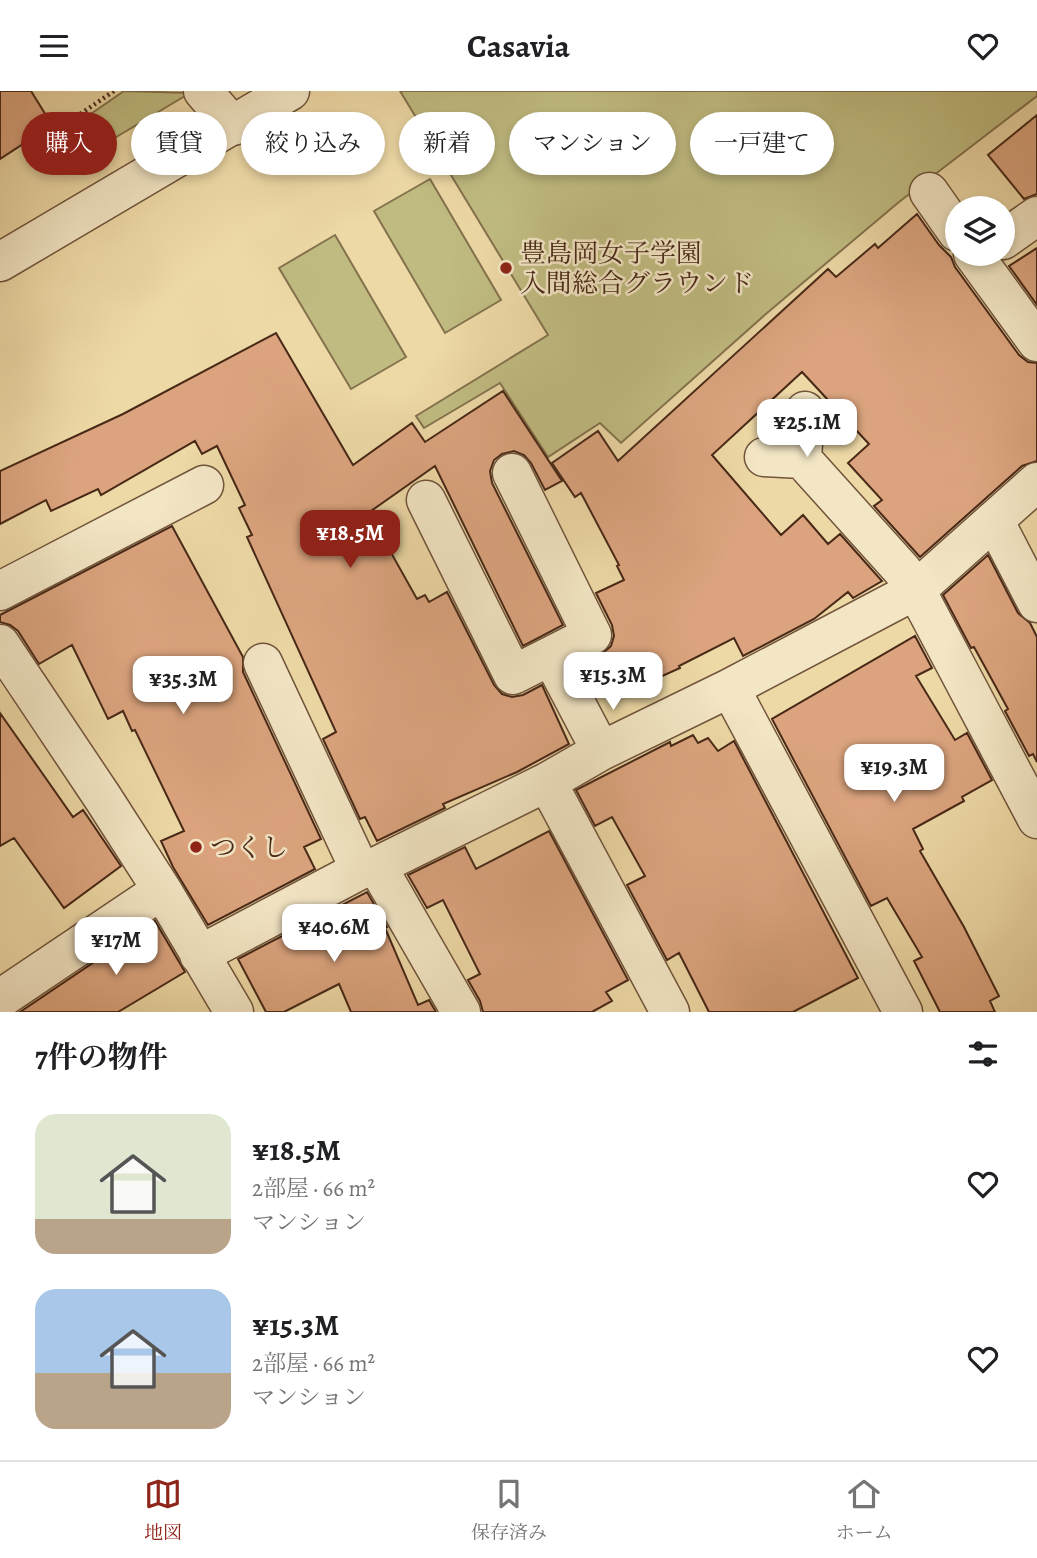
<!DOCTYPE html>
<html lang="ja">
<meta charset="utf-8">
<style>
body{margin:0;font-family:Alegreya,"Noto Serif JP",serif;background:#f6f6f6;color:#202124;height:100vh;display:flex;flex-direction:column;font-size:26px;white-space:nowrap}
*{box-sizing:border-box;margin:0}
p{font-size:23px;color:#757577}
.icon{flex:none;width:38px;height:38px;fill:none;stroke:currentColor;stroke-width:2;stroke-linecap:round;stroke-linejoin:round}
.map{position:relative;height:921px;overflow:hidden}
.panel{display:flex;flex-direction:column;background:#fff;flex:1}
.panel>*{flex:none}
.top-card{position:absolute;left:21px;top:21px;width:996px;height:63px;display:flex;gap:14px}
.buttons{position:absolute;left:945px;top:105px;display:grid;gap:14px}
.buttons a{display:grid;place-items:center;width:70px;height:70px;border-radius:50%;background:#fff;box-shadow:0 4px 10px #0003;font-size:35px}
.price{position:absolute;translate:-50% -60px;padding:0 16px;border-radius:14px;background:#fff;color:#222;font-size:23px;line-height:46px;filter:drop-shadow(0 2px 4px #0008)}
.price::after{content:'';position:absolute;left:50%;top:42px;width:21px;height:16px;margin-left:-10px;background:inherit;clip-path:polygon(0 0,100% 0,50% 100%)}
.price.active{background:#8f2418;color:#fff}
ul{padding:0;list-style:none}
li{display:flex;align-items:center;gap:21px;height:175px;padding:0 35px}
li span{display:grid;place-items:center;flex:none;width:196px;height:140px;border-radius:21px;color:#555}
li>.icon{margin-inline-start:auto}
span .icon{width:84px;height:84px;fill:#fffc;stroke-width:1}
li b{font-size:30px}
h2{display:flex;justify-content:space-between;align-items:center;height:84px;padding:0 35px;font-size:30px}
.pill{padding:0 24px;border-radius:32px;background:#fff;box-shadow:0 4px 10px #0003;font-size:24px;line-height:63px}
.pill.active{background:#8f2418;color:#fff}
header{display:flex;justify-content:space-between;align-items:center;height:91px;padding:0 35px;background:#fff;font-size:32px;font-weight:600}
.dock{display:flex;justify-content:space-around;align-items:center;height:98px;border-top:2px solid #e0e0e0;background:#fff;font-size:19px;color:#757577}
.dock a{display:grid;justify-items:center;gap:4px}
.dock .active{color:#8f2418}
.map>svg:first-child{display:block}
</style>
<header><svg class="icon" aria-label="menu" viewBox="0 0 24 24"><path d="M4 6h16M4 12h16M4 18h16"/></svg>Casavia<svg class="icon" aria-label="heart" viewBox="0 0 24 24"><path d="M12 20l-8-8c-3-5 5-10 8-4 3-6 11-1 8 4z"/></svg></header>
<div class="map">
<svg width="1037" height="921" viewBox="0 0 1037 921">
<rect width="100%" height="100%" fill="#edd9a6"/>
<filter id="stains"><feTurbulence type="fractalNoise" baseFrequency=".00286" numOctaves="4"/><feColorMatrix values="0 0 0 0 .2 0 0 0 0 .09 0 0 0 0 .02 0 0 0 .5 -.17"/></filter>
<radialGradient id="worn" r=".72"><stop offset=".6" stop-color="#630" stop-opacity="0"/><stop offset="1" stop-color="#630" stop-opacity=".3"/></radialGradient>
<path fill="#c0bc81" stroke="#84724c" stroke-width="2" d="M124 0 190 2 61 79 43 56Z
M400 0H1037V5L899 111 767 222 621 352 600 332 548 366 500 292 424 337 416 325 548 244Z
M430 88 501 209 445 242 374 120Z
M335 144 406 266 351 298 279 177Z"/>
<path fill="#dba47e" stroke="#482817" stroke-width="2" d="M0 0H31L52 34 0 68Z
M1037 24V103L1024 108 988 64Z
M917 123 939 154 951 166 955 176 1019 264 1028 271 1037 272V370L1022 375 920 466 874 415 882 409 848 372 869 353 802 281 712 364 781 444 803 424 828 453 840 443 882 490 853 507 848 501 814 528 743 565 734 547 679 575 680 577 618 605 608 584 590 592 581 574 602 563 611 555 614 545 612 534 596 502 624 489 617 475 619 474 581 402 575 406 552 372 598 340 618 370 828 178 836 186 875 153 878 157Z
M1037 157V214L1009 175Z
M276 242 353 374 412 332 425 351 503 300 562 390 545 399 531 372 524 364 514 360 502 363 494 369 490 380 492 392 563 534 523 555 435 375 371 420 378 434 376 435 417 508 425 504 429 511 447 501 494 594 502 603 512 606 523 604 542 594 569 653 517 681 443 713 445 717 377 750 365 726 360 728 323 648 336 641 247 446 252 444 239 417 245 414 217 355 202 363 195 350 101 404 98 398 51 420 46 409 0 433V380L123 323Z
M172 435 243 566V581L321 748 304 756 315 778 208 834 173 776 161 750 184 740 135 639 132 640 123 620 108 628 72 554 39 573 18 540 10 534 0 531V524Z
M988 464 1018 522 1030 532 1037 546V671L1033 663 1029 665 1005 620 1008 618 974 556 971 557 943 504Z
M915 545 932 577 916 585 955 649 967 642 992 689 962 706 964 710 913 738 923 758 920 760 964 836 999 905 990 910 995 921H940L914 870 922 866 887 807 871 815 772 628Z
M0 622 73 726 83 719 121 775 64 817 14 747 0 755Z
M693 644 698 652 708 647 718 660 734 650 858 887 793 921H709L679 862 667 869 627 794 645 785 612 726 595 735 576 699 670 651 671 655Z
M549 740 628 889 606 901 612 910 592 921H483L480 910 468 889 480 883 443 809 427 817 408 784 465 756 476 778Z
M367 801 387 836 385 837 418 914 429 909 436 921H351L339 893 284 921H266L238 868Z
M155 830 185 881 118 921H20Z"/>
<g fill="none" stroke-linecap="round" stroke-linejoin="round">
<g stroke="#71543b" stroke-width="41">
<path id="minor" d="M203 0 233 35
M929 101 957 141
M1003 149 1037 125
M973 163 1037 251
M0 171 290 0
M805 320 802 368 902 479 916 499 1037 728
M764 366 802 368
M426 409 513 584 592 544 512 382
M994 429 1037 512
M0 500 204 394
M0 553 103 707 162 799 234 921
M551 565 601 660
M263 572 360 779
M730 597 903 921
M547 691 670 921
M377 775 461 921
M199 864 360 779 377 775 547 691 601 660 730 597 916 499 1037 391
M0 908 162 799"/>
</g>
<path stroke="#482817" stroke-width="4.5" stroke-dasharray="2 3.5" stroke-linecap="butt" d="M35 54 114 0"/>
<use href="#minor" stroke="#f3e6c5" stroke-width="38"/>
</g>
<g fill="#8f2418" stroke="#f3e6c5" stroke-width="2.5">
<circle cx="506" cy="177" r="7"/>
<circle cx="196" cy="756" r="7"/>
</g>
<g text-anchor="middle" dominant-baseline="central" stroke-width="5" stroke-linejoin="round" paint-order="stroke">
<g font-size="26" fill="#482817" stroke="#f3e6c5" text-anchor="start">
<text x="520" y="162">豊島岡女子学園<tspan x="520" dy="30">入間総合グラウンド</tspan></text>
<text x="210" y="756">つくし</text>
</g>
</g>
<rect width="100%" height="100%" filter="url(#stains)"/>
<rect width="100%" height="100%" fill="url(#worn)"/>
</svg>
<div class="buttons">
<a><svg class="icon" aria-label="layers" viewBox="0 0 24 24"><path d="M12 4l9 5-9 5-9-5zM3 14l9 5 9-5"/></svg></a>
</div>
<b class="price" style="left:807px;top:368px">¥25.1M</b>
<b class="price active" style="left:350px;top:479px">¥18.5M</b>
<b class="price" style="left:613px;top:621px">¥15.3M</b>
<b class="price" style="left:183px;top:625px">¥35.3M</b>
<b class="price" style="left:894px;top:713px">¥19.3M</b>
<b class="price" style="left:334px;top:873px">¥40.6M</b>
<b class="price" style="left:116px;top:886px">¥17M</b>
<div class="top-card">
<a class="pill active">購入</a>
<a class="pill">賃貸</a>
<a class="pill">絞り込み</a>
<a class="pill">新着</a>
<a class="pill">マンション</a>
<a class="pill">一戸建て</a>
</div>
</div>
<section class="panel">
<h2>7件の物件<svg class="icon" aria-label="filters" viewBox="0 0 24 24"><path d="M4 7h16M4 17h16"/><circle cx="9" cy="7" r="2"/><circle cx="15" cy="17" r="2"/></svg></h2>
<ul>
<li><span style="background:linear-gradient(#dfe7d0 75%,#b9a48a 0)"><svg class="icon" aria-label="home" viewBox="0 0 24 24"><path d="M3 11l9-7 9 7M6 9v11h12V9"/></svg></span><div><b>¥18.5M</b><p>2部屋 · 66 m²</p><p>マンション</p></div><svg class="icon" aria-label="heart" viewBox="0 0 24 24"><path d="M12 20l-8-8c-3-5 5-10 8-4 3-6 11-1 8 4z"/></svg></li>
<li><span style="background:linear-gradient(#a9c7e8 60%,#b9a48a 0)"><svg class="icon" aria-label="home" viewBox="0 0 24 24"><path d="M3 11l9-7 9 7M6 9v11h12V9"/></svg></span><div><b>¥15.3M</b><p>2部屋 · 66 m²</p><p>マンション</p></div><svg class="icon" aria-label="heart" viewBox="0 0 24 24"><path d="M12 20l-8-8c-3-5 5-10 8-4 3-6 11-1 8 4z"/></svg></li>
</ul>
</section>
<nav class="dock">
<a class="active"><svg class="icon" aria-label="map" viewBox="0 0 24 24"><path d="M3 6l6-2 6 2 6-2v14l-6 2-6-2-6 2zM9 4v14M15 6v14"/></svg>地図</a>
<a><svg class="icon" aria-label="saved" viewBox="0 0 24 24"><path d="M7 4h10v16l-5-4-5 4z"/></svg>保存済み</a>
<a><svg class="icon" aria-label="home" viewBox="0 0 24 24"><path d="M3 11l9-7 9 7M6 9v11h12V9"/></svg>ホーム</a>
</nav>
